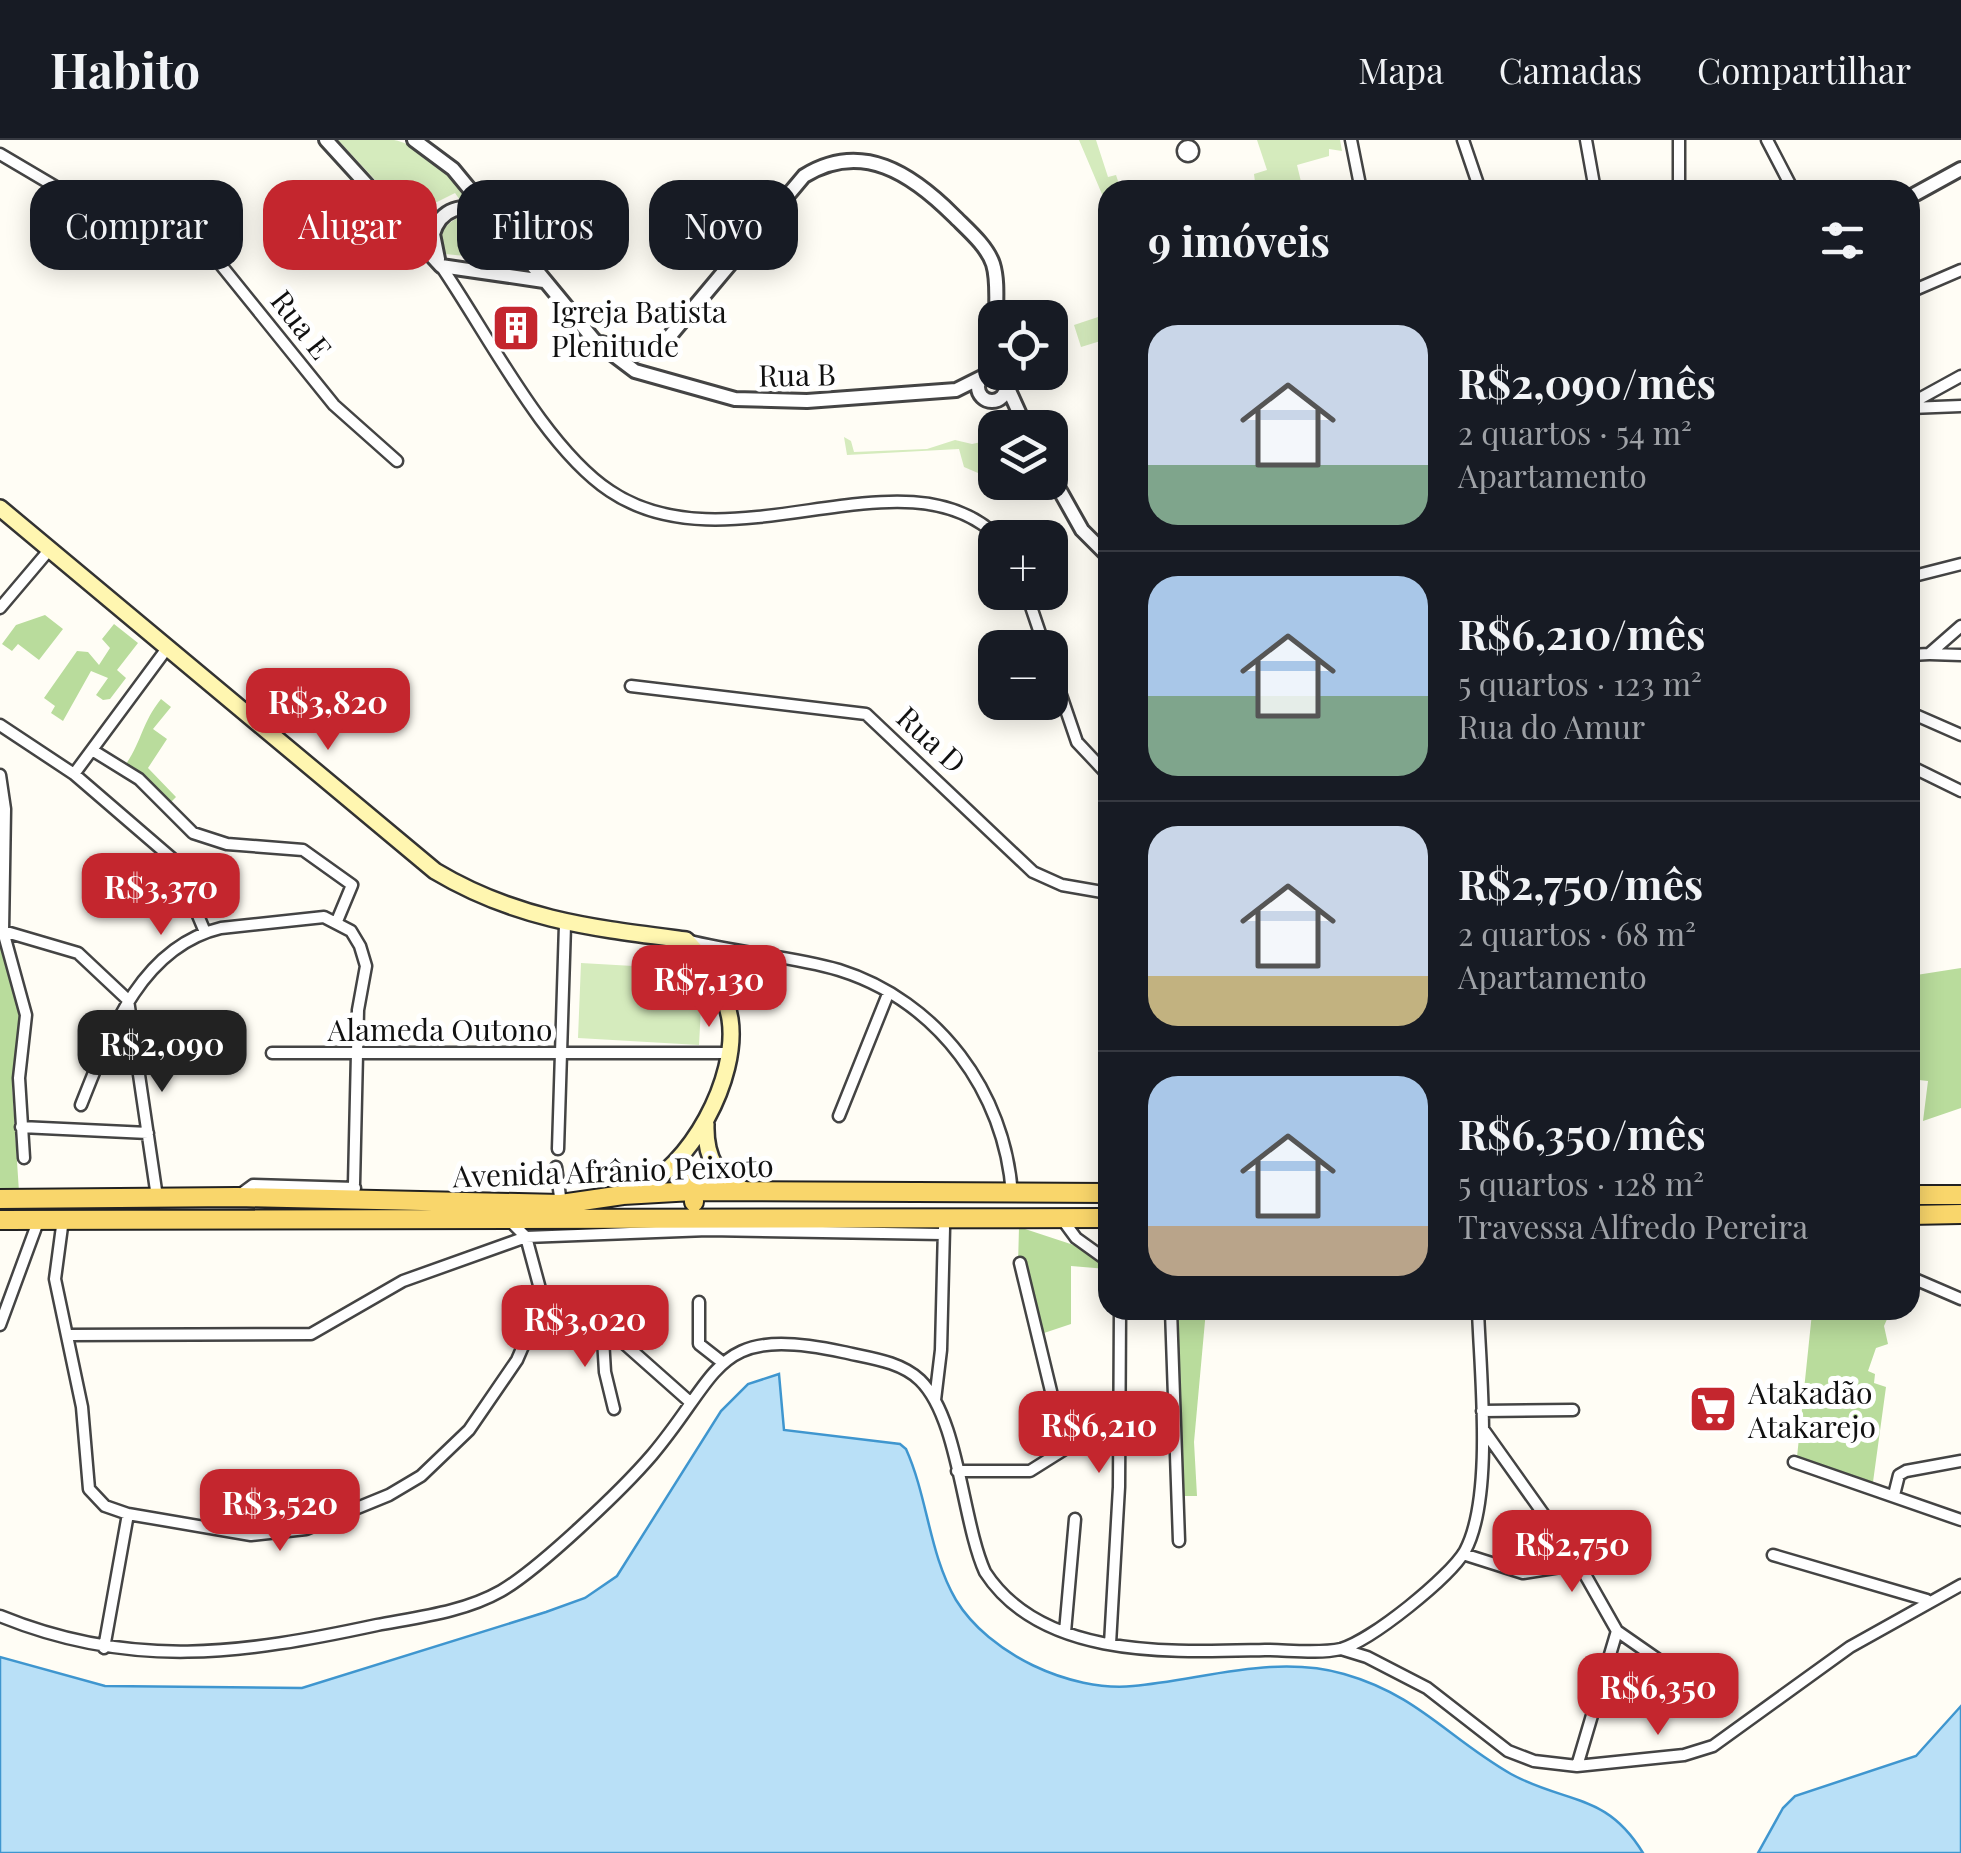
<!DOCTYPE html>
<html lang="pt">
<meta charset="utf-8">
<style>
body{margin:0;font-family:"Playfair Display",serif;background:#242831;color:#f1f3f6;height:100vh;display:flex;flex-direction:column;font-size:38px;white-space:nowrap}
*{box-sizing:border-box;margin:0}
p{font-size:32px;color:#9ea1a6}
.icon{flex:none;width:55px;height:55px;fill:none;stroke:currentColor;stroke-width:2;stroke-linecap:round;stroke-linejoin:round}
.map{position:relative;flex:1;overflow:hidden}
.panel{position:absolute;left:1098px;top:40px;width:822px;height:1140px;display:flex;flex-direction:column;background:#171b24;border-radius:30px;box-shadow:0 5px 25px #0003}
.panel>*{flex:none}
.banner{position:absolute;left:30px;top:40px;width:918px;height:90px;display:flex;gap:20px}
.buttons{position:absolute;left:978px;top:160px;display:grid;gap:20px}
.buttons a{display:grid;place-items:center;width:90px;height:90px;border-radius:20px;background:#171b24;box-shadow:0 5px 25px #0003;font-size:50px}
.price{position:absolute;translate:-50% -85px;padding:0 22px;border-radius:20px;background:#c4262e;color:#fff;font-size:32px;line-height:65px;filter:drop-shadow(0 2px 5px #0008)}
.price::after{content:'';position:absolute;left:50%;top:60px;width:30px;height:22px;margin-left:-15px;background:inherit;clip-path:polygon(0 0,100% 0,50% 100%)}
.price.selected{background:#222;color:#fff}
ul{padding:0;list-style:none}
li{display:flex;align-items:center;gap:30px;height:250px;padding:0 50px}
li+li{border-top:2px solid #363941}
li span{display:grid;place-items:center;flex:none;width:280px;height:200px;border-radius:30px;color:#555}
li>.icon{margin-inline-start:auto}
span .icon{width:120px;height:120px;fill:#fffc;stroke-width:1}
li b{font-size:42px}
h2{display:flex;justify-content:space-between;align-items:center;height:120px;padding:0 50px;font-size:42px}
.tag{padding:0 35px;border-radius:30px;background:#171b24;box-shadow:0 5px 25px #0003;font-size:35px;line-height:90px}
.tag.selected{background:#c4262e;color:#fff}
header{display:flex;align-items:center;gap:60px;box-sizing:border-box;height:140px;padding:0 50px;background:#171b24;border-bottom:2px solid #363941}
header strong{font-size:48px}
nav{display:flex;gap:55px;margin-inline-start:auto;font-size:35px}
.map>svg:first-child{display:block}
</style>
<header>
<strong>Habito</strong>
<nav><a>Mapa</a><a>Camadas</a><a>Compartilhar</a></nav>
</header>
<div class="map">
<svg width="1961" height="1713" viewBox="0 0 1961 1713">
<rect width="100%" height="100%" fill="#fffdf5"/>
<path fill="#d5ebbd" d="M338 0C356 0 377 0 394 0 436 7 495 86 516 121L445 114C433 91 450 80 469 73L455 53 433 64 418 86Z
M1079 0H1096L1108 37 1116 35 1121 50H1108L1107 66Z
M1257 0H1340L1342 11 1329 9V16L1297 25 1303 50H1229L1255 42 1254 34 1267 30Z
M1107 174V199L1081 207 1074 185Z
M844 297 851 301 854 312 927 309 955 300 972 304 995 299V308L978 333 964 327 959 309 847 315Z
M581 823 703 830 699 905 578 898Z"/>
<path fill="#b9dc9c" d="M45 475 63 489 39 520 18 504 12 511 2 504 16 485Z
M114 484 138 503 117 530 126 538 110 559 103 560 96 555 108 538 91 531 63 581 51 573 55 566 44 558 77 511 88 512 99 525 110 508 102 499Z
M161 559 171 567 153 589 167 599 148 628 176 657 167 666 124 627C143 600 141 584 161 559Z
M0 805 23 872 12 945 19 1052H0Z
M1961 828V968L1923 981 1928 941 1910 939V836Z
M1019 1087 1107 1116V1129L1071 1126V1184L1038 1195 1018 1125Z
M1177 1170H1206L1194 1302 1197 1356H1183Z
M1832 1170H1891L1884 1186 1888 1204 1876 1208 1868 1231 1875 1234 1874 1243 1886 1247 1873 1342 1797 1317 1812 1173Z"/>
<path fill="#b9e0f7" stroke="#3f96cf" stroke-width="2.5" d="M779 1234 784 1290 900 1304 906 1309C928 1358 929 1414 956 1460 989 1514 1070 1552 1133 1546 1202 1540 1274 1514 1344 1534 1418 1555 1448 1598 1511 1634 1566 1664 1606 1652 1643 1713H0V1517L105 1546 302 1548 546 1472 585 1458 617 1436 721 1271 748 1244Z
M1961 1566V1713H1758L1783 1668 1795 1656 1916 1616Z"/>
<g fill="none" stroke-linecap="round" stroke-linejoin="round">
<g stroke="#444" stroke-width="15">
<path id="minor" d="M1351 0 1361 50
M1463 0 1480 50
M1586 0 1595 50
M1767 0 1793 50
M1183 11a5 5 0 1 1 10 0a5 5 0 1 1-10 0Z
M0 14 105 76 204 104 334 265 397 321
M1679 50V0
M441 126C487 193 544 307 610 351 730 432 905 304 999 398
M1910 152 1961 130
M1910 264 1961 236
M1910 268 1961 266
M1910 437 1961 424
M1026 452 1045 508
M0 468 50 409
M1930 514 1961 515
M1910 515 1929 514 1961 486
M1911 515V573L1961 595
M1050 523 1077 602 1108 635
M631 546 866 574 1033 732 1062 745 1108 753
M0 585 74 634 175 721 205 792
M92 610 139 639 193 693 227 704 303 710 352 745 337 781
M1910 626 1961 651
M74 634 168 507
M0 635 5 669 3 791 26 875 19 938 24 1018
M3 791 78 813 128 860 157 1057
M687 800C737 814 789 815 839 830 938 861 1005 952 1012 1054
M272 913H729
M81 965C108 897 140 807 221 788L324 777 351 791 360 806 366 826 358 870 354 1044
M839 976 888 854
M21 987 148 993
M558 1009 565 785
M556 1027 561 1064
M238 1056 253 1045 355 1048
M63 1079 55 1139 82 1267 89 1349 105 1366 128 1374 251 1395 306 1389 389 1355 421 1336 469 1290 517 1220 543 1160 526 1097 507 1078
M1062 1079 1076 1098 1108 1121
M1910 1137 1961 1159
M543 1160 592 1175 690 1262
M699 1162V1204L722 1222
M1171 1170 1179 1401
M602 1182 605 1232 614 1269
M0 1185 39 1079
M68 1195 311 1194 403 1141 526 1097 708 1090 943 1094
M935 1260 941 1210 944 1088
M1482 1271 1573 1270
M1483 1289 1579 1424 1617 1491 1663 1523 1722 1530
M1794 1322 1961 1380
M957 1331H1030L1065 1309 1020 1123
M1894 1355 1899 1335 1906 1331 1961 1321
M1463 1414 1523 1433 1579 1424
M1773 1415 1927 1460
M0 1476C132 1530 242 1514 377 1485 419 1477 464 1472 501 1451 539 1429 622 1350 652 1315 722 1232 713 1184 843 1212 869 1218 900 1221 920 1240 959 1278 962 1381 985 1432 1042 1520 1173 1512 1265 1510 1288 1510 1318 1514 1341 1509 1372 1500 1449 1438 1465 1411 1494 1357 1480 1232 1478 1170
M1065 1492 1075 1379
M1110 1504 1119 1347 1120 1170
M104 1508 128 1374
M1341 1509 1367 1517 1427 1548 1508 1611 1534 1621 1577 1626 1684 1615 1713 1606 1850 1507 1961 1445
M1577 1626 1617 1491"/>
</g>
<g stroke="#444" stroke-width="18">
<path id="tertiary" d="M326 0 441 126 544 141
M414 0 453 29 594 200 635 231 735 259 807 261 956 250 982 237
M1910 57 1961 29
M438 119 433 94C441 67 462 65 487 69
M601 203 641 213 664 203 804 36C862 0 912 34 954 76 968 90 987 106 993 124 998 140 996 161 996 178
M978 247a14 14 0 1 1 28 0a14 14 0 1 1-28 0Z
M1007 246 1026 288
M1050 333 1082 390 1108 416"/>
</g>
<g stroke="#333" stroke-width="20">
<path id="secondary" d="M0 368 435 731C517 780 593 788 686 800 707 822 725 849 730 879 739 938 690 1028 636 1051
M706 984C705 1014 715 1038 743 1049"/>
</g>
<g stroke="#222" stroke-width="22">
<path id="primary" d="M679 1024 693 1044 694 1062
M693 1044 717 1032
M1910 1055H1961
M0 1059 237 1057 561 1064 623 1055 693 1051 1108 1053
M1910 1075 1961 1074
M0 1080 1108 1078"/>
</g>
<use href="#minor" stroke="#fff" stroke-width="10"/>
<use href="#tertiary" stroke="#fff" stroke-width="12"/>
<use href="#secondary" stroke="#fff6b0" stroke-width="15"/>
<use href="#primary" stroke="#f9d66b" stroke-width="18"/>
</g>
<defs>
<g id="building-square" transform="scale(2.5)"><rect x="-9" y="-9" width="18" height="18" rx="4" fill="#c4262e" stroke="#fff"/><path d="M-4-6H4V6H1V3H-1V6H-4ZM-2.5-4.3h1.7v1.8h-1.7ZM.8-4.3h1.7v1.8H.8ZM-2.5-1h1.7V.8h-1.7ZM.8-1h1.7V.8H.8Z" fill="#fff"/></g>
<g id="supermarket-square" transform="scale(2.5)"><rect x="-9" y="-9" width="18" height="18" rx="4" fill="#c4262e" stroke="#fff"/><path d="M-6-5.5h2.5l.6 2H6L4.5 2H-2.5L-4.4-4H-6ZM-1.5 3.2a1.3 1.3 0 1 0 .1 0ZM3 3.2a1.3 1.3 0 1 0 .1 0Z" fill="#fff"/></g>
</defs>
<g fill-rule="evenodd">
<use href="#building-square" x="516" y="188"/>
<use href="#supermarket-square" x="1713" y="1269"/>
</g>
<g text-anchor="middle" dominant-baseline="central" stroke-width="10" stroke-linejoin="round" paint-order="stroke">
<g font-size="30" fill="#111" stroke="#fff" text-anchor="start">
<text x="551" y="171">Igreja Batista<tspan x="551" dy="34">Plenitude</tspan></text>
<text x="1748" y="1252">Atakadão<tspan x="1748" dy="34">Atakarejo</tspan></text>
</g>
<g font-size="30" fill="#111" stroke="#fff">
<text transform="translate(302 184) rotate(52)">Rua E</text>
<text transform="translate(797 234) rotate(-1)">Rua B</text>
<text transform="translate(932 599) rotate(43)">Rua D</text>
<text x="440" y="889">Alameda Outono</text>
<text transform="translate(613 1030) rotate(-2)">Avenida Afrânio Peixoto</text>
</g>
</g>
</svg>
<div class="buttons">
<a><svg class="icon" aria-label="locate" viewBox="0 0 24 24"><circle cx="12" cy="12" r="6"/><path d="M12 2v4M12 18v4M2 12h4M18 12h4"/></svg></a>
<a><svg class="icon" aria-label="layers" viewBox="0 0 24 24"><path d="M12 4l9 5-9 5-9-5zM3 14l9 5 9-5"/></svg></a>
<a>+</a>
<a>−</a>
</div>
<b class="price" style="left:328px;top:613px">R$3,820</b>
<b class="price" style="left:161px;top:798px">R$3,370</b>
<b class="price" style="left:709px;top:890px">R$7,130</b>
<b class="price selected" style="left:162px;top:955px">R$2,090</b>
<b class="price" style="left:585px;top:1230px">R$3,020</b>
<b class="price" style="left:1099px;top:1336px">R$6,210</b>
<b class="price" style="left:280px;top:1414px">R$3,520</b>
<b class="price" style="left:1572px;top:1455px">R$2,750</b>
<b class="price" style="left:1658px;top:1598px">R$6,350</b>
<div class="banner">
<a class="tag">Comprar</a>
<a class="tag selected">Alugar</a>
<a class="tag">Filtros</a>
<a class="tag">Novo</a>
</div>
<section class="panel">
<h2>9 imóveis<svg class="icon" aria-label="filters" viewBox="0 0 24 24"><path d="M4 7h16M4 17h16"/><circle cx="9" cy="7" r="2"/><circle cx="15" cy="17" r="2"/></svg></h2>
<ul>
<li><span style="background:linear-gradient(#c9d6e8 70%,#7fa58c 0)"><svg class="icon" aria-label="home" viewBox="0 0 24 24"><path d="M3 11l9-7 9 7M6 9v11h12V9"/></svg></span><div><b>R$2,090/mês</b><p>2 quartos · 54 m²</p><p>Apartamento</p></div></li>
<li><span style="background:linear-gradient(#a9c7e8 60%,#7fa58c 0)"><svg class="icon" aria-label="home" viewBox="0 0 24 24"><path d="M3 11l9-7 9 7M6 9v11h12V9"/></svg></span><div><b>R$6,210/mês</b><p>5 quartos · 123 m²</p><p>Rua do Amur</p></div></li>
<li><span style="background:linear-gradient(#c9d6e8 75%,#c2b280 0)"><svg class="icon" aria-label="home" viewBox="0 0 24 24"><path d="M3 11l9-7 9 7M6 9v11h12V9"/></svg></span><div><b>R$2,750/mês</b><p>2 quartos · 68 m²</p><p>Apartamento</p></div></li>
<li><span style="background:linear-gradient(#a9c7e8 75%,#b9a48a 0)"><svg class="icon" aria-label="home" viewBox="0 0 24 24"><path d="M3 11l9-7 9 7M6 9v11h12V9"/></svg></span><div><b>R$6,350/mês</b><p>5 quartos · 128 m²</p><p>Travessa Alfredo Pereira</p></div></li>
</ul>
</section>
</div>
